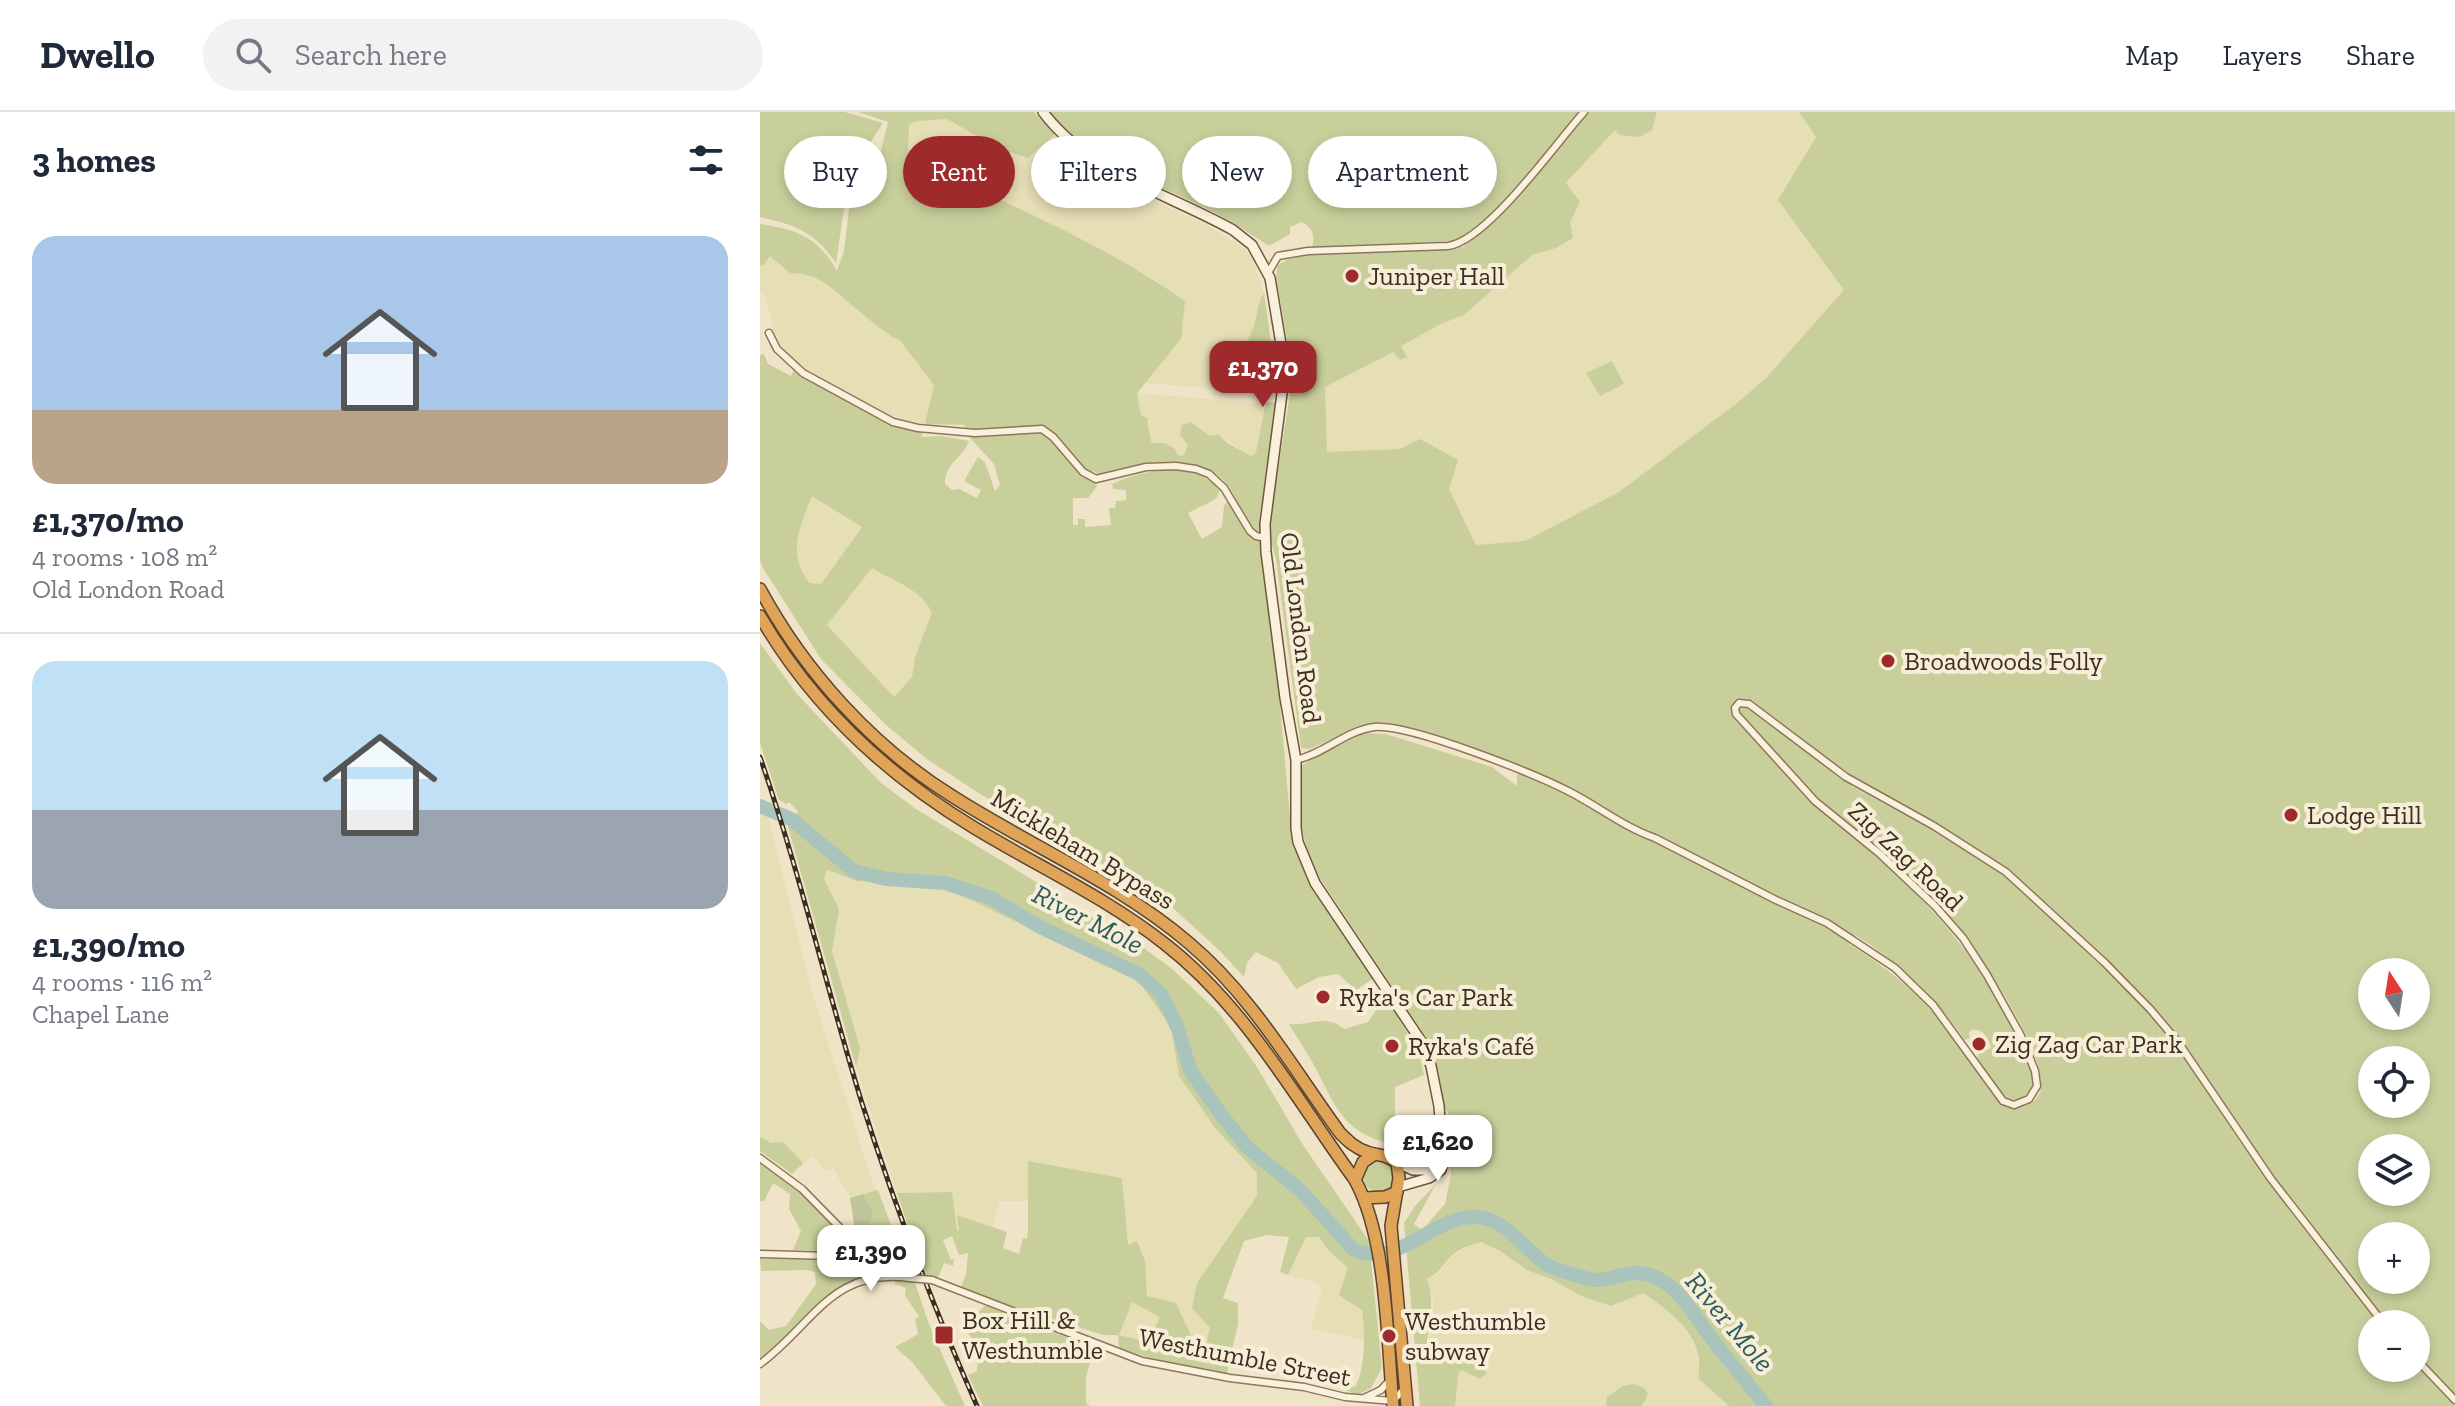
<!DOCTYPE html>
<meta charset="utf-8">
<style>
body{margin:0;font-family:"Zilla Slab",serif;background:#f2f2f3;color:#1f2937;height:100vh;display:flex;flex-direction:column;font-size:30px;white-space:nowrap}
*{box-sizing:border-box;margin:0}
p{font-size:26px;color:#747a83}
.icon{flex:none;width:44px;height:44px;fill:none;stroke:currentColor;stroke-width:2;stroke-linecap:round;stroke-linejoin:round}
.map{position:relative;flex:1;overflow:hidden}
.panel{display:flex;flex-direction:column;background:#fff;width:760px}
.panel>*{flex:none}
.hud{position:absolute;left:24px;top:24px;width:760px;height:72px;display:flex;gap:16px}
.needle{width:52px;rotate:348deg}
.fabs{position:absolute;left:1598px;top:846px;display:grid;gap:16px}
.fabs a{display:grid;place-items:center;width:72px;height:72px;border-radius:50%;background:#fff;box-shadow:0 4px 12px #0003;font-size:40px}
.price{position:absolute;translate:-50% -68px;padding:0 18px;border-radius:16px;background:#fff;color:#222;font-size:26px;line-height:52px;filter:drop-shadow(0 2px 4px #0008)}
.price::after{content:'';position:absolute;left:50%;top:48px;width:24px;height:18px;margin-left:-12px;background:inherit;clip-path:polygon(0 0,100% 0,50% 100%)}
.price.on{background:#9e2a2b;color:#fff}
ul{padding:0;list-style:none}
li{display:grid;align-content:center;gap:16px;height:424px;padding:0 32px}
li+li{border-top:2px solid #e0e1e3}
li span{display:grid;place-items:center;height:248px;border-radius:24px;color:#555}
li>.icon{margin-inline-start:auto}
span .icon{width:144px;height:144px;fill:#fffc;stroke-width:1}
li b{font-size:34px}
h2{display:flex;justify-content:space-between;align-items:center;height:96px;padding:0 32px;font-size:34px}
.chip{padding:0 28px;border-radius:36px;background:#fff;box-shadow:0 4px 12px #0003;font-size:28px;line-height:72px}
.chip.on{background:#9e2a2b;color:#fff}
header{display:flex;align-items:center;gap:48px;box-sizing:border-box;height:112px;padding:0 40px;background:#fff;border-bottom:2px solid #e0e1e3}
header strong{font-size:38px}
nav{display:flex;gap:44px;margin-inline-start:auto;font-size:28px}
.search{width:560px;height:72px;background:#f2f2f3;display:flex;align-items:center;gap:20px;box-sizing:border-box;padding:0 28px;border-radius:44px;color:#747a83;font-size:30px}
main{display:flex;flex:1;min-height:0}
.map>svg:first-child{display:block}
</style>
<header>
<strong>Dwello</strong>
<div class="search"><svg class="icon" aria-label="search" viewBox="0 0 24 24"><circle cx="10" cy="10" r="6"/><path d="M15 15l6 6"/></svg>Search here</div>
<nav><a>Map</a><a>Layers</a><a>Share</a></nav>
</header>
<main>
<section class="panel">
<h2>3 homes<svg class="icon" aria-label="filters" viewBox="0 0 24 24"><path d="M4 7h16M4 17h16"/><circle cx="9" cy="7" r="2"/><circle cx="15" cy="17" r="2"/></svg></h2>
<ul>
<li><span style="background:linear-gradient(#a9c7e8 70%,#b9a48a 0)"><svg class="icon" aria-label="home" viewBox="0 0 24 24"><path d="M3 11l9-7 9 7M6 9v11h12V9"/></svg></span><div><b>£1,370/mo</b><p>4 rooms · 108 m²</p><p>Old London Road</p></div></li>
<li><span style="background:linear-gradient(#bfe0f5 60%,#9aa5b1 0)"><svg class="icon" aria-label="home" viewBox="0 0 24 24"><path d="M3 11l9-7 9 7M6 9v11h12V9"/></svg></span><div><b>£1,390/mo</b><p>4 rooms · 116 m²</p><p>Chapel Lane</p></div></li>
</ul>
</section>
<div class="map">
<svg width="1695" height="1294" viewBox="0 0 1695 1294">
<rect width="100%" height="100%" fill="#f0e4c8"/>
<path fill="#e6deb5" d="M897 0H1039L1056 25 1019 88 1085 178 1006 266 977 291 859 380 765 429 716 433 689 377 640 337 567 341 565 274 633 239 646 244 641 234 681 212 704 203 772 143 796 136 810 111 806 72 855 18 892 17Z
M187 7 240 37 268 46 295 22 334 51 345 66 445 112 486 137 494 151 504 181 513 246 511 281 385 271 421 227 396 168 287 111 148 45 149 12 158 9Z
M10 144 30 161 45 160 73 175 96 197 134 226 152 229 180 273 175 313 135 306 41 254 27 242 14 220 5 183 0 180V152L3 153Z
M377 281 506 292 496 340 488 344 459 322 450 324 441 319 428 333 424 343 418 344 391 331 381 303Z
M52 383 103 414 60 473 51 471 39 457 36 428Z
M112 456 158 481 168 489 173 501 155 544 152 565 134 585 67 513Z
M0 698 7 701 54 887 115 1077 118 1078 90 1086 73 1056 66 1059 53 1044 32 1062 0 1039Z
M66 758 97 769 183 775 377 867 411 915 419 964 455 1016 497 1061 498 1084 437 1171 450 1216 447 1234 436 1232 426 1215 386 1184 385 1149 377 1130 368 1133 362 1066 269 1049 270 1089H239L233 1116 198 1103 199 1118 196 1119 192 1080 137 1081 96 955 100 936 72 839 79 797 64 767Z
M546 1124 559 1125 568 1138 588 1156 602 1198 605 1228 551 1217 562 1175 557 1171 528 1163Z
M721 1130 740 1139 767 1158 791 1167 821 1184 851 1194 883 1181 911 1200 928 1222 938 1241 939 1267 969 1294H882L884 1292 847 1285 846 1294H695L698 1263 701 1258 720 1267 726 1261 667 1239V1226L674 1191 667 1166 677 1163 692 1144 704 1136Z
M372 1189 401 1205 388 1230 359 1223Z"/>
<path fill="#c9cf9b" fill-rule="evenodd" d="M0 0H85L123 11 99 48 85 90 76 151C55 120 36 113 0 105Z
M98 0H274L295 22 268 46 240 37 187 7 158 9 149 12 148 45C242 90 340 129 425 189L421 227 377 281 381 303 387 306 391 331H404L414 336 418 344 424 343 428 333 420 323 422 313 430 310 450 324 459 322 467 331 491 344 496 340 506 290 518 291 504 400H500V421C489 418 486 409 481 399 477 390 473 379 466 371 455 358 444 356 428 353 395 347 374 355 343 364L332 359 337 374 328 386H313V413H318V407H325V415L351 413 349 396H355L356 389 366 388V378L353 377 352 372C384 357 435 348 460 378L456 387 428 401 442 427 462 415 464 393 469 389 491 425 501 431 512 504 531 716 535 734 550 774 614 866 596 878 578 862 559 865 536 877 518 851 496 840 487 851 484 865 460 839 414 797 328 743 278 717 217 680 167 647 126 613 61 547 3 456 0 448V243L4 242 8 252 31 264 34 257 130 312 163 320 162 325 181 324 209 329C202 348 185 350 185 372L192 378 199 377 217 386 221 378 204 369 218 345 225 350 235 379 240 373 234 352 210 326 204 313 165 312 174 273 139 227 134 226C122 217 110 209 99 199 76 181 61 160 30 161L10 144 3 154 0 152V112C36 117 58 125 77 159L84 139 89 97 120 42 128 10ZM52 384 102 415 61 472 50 471C26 441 40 416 52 384ZM112 456C133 469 163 478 172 501L155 545 152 565 134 585 67 513Z
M289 0H821L732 104 695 129 562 136 552 135C555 123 553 117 542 110L530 115V122L509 134C489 121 468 107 446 96 390 70 331 47 289 0Z
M828 0H897L892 18 880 25 859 23 855 18 806 71 820 90 810 110 813 126 796 136 772 143 704 203 681 212 641 234 647 245 640 248 633 240 565 275 567 340 640 337 660 327 698 348 689 377 716 433 765 429 859 380 977 291 1006 266 1084 178 1018 88 1056 25 1039 0H1695V1294H969L939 1267C938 1259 940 1249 938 1242 931 1214 905 1196 883 1181L851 1194 821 1184 791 1167 767 1158 740 1139 721 1130C711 1133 700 1136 691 1144 682 1153 680 1162 667 1166 677 1194 666 1211 667 1239L707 1248 727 1261 720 1267 701 1258 698 1263 695 1294H660L644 1111 655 1094 676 1072 654 1112 662 1118 685 1092 691 1062 688 1001 684 995 665 924 551 753 542 717V653L602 621 626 622 732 655 757 674V656L642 614 621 610 592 618 550 637 541 636 516 447 508 419 531 276 529 239 516 165 518 153 529 147 557 141 703 135 735 108ZM1094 670 1176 712 1237 750 1288 792 1409 915 1434 948 1489 1032 1484 1036 1421 940 1382 893 1262 778 1237 758 1176 720 1091 674ZM1073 699C1108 729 1148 759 1179 793 1206 823 1291 940 1280 980 1276 991 1265 994 1255 997 1237 992 1227 973 1217 958 1180 902 1146 867 1089 832L1095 823C1138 849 1176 887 1205 928L1210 926 1209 921 1212 918C1223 916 1229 926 1231 936L1219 941 1217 945C1229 967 1248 1008 1274 975 1272 946 1257 921 1243 896 1197 814 1140 764 1071 703ZM1612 860H1656V904H1612ZM1612 948H1656V992H1612ZM1612 1036H1656V1080H1612ZM1612 1124H1656V1168H1612ZM1612 1212H1656V1256H1612Z
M504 181 513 246 512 258 500 259 490 248 485 231C500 212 494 195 504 181Z
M852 249 864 272 840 284 826 261Z
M0 531 37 582 121 671 156 697 377 831 411 856 459 901 497 955 543 1033 609 1129 622 1256 611 1276 597 1283 586 1278 587 1273 595 1275C606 1255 605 1220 602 1198L579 1183 588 1156 568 1138 559 1125H546L528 1163 520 1160 529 1125 507 1123 484 1129 463 1186 478 1191V1212L467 1261 393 1247 359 1236 358 1223H343L217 1183 201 1175 206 1162 208 1141 199 1143 192 1124 183 1128 191 1148 194 1147 193 1154 184 1151 178 1166 164 1162 137 1081 192 1080 197 1119 199 1118 197 1103 247 1120 243 1136 259 1142 263 1126 267 1127 268 1117V1049L362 1066 368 1133 377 1129 385 1149 387 1184 416 1191 435 1232 446 1234 450 1216 432 1196 437 1171 497 1084V1061L455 1016 419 964 411 915 377 867 183 775 97 769 67 758 64 767 79 797 72 839 100 936 96 955 28 715 38 699 29 690 26 692 19 688 0 631ZM372 1190 400 1205 388 1230 359 1223Z
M630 891 659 941 664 963 635 975V1033C583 1021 577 997 555 955 547 940 537 926 529 912 549 914 567 901 584 917L608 910 617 897Z
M0 1025 11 1031 23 1030 43 1051 32 1062 0 1039Z
M603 1064a16 16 0 1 1 32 0a16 16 0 1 1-32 0Z
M0 1050 42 1082 74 1112 66 1131 69 1139 33 1138 41 1119 29 1097 30 1082 13 1071 4 1089H0Z
M118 1078 149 1161 136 1157 133 1151 123 1146 126 1136C119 1129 114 1118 108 1113V1092L104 1082Z
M38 1146 85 1152 103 1162 102 1165 73 1181 0 1248V1209L9 1218 26 1214 56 1172 55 1160 47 1158 1 1159 0 1147Z
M135 1168 155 1171 170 1215 205 1294H186L152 1250 135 1235 158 1222 155 1207 159 1204 145 1184 146 1176 135 1172Z
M226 1193 334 1236 326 1266V1291L330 1294H223L208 1263 217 1259C217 1250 219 1239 214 1231 211 1224 207 1221 204 1213Z
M873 1272 884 1276 888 1282 882 1294H846L847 1285 863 1274Z"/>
<path fill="#bfc49a" d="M104 1082 108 1092 111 1094 112 1104 108 1113C114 1118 119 1129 126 1136L123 1146 97 1131 90 1086Z"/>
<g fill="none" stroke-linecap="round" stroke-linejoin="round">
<path stroke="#a9c4bc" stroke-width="14" d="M0 694 31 707 94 759 126 767 185 771 231 786 280 815 379 862 402 883 418 917 430 958 462 1004 488 1036 540 1078 594 1138C639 1156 671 1106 713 1105 746 1104 764 1139 789 1154 797 1158 826 1167 836 1168 849 1169 864 1160 878 1161 914 1163 933 1202 952 1227 970 1250 988 1272 1006 1294"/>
<g stroke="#8d765c" stroke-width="9">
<path id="street" d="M508 161 518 144 548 139 688 134C727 129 796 31 824 0
M9 221 17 237 43 261 133 310 158 316 215 321 282 317 293 325 323 360 336 367 386 355 416 354 436 357 449 362 464 376 490 419 496 424 506 426
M536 648C564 642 585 619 614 615 648 611 775 662 810 680 839 695 864 715 895 726L1016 788 1067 811 1135 856 1173 893 1243 989 1254 993 1269 987 1277 974 1275 959 1260 922 1227 863 1203 826 1175 794 1120 742 1055 689 976 602 975 596 979 591 989 592 1086 665 1174 714 1246 760 1345 851 1390 897 1418 930 1511 1067 1624 1212
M0 1046 42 1077 95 1131 136 1164
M0 1142 70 1144 106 1152
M109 1153 127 1162
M172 1168 382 1249 470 1266 544 1275 585 1285 633 1289 644 1277
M1656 1247 1695 1288
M0 1252C54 1212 72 1155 150 1166
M604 1286 621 1278 630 1268"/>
</g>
<g stroke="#6f573f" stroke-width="12">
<path id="secondary" d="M283 0C329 61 409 82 473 118L492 133 510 166 523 244 524 266 505 412 506 440 525 586 536 648V716L538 730 555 771 661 929 671 954 679 994 683 1050 681 1058 669 1066 638 1075
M637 1051 653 1058H668L681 1042"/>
</g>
<g stroke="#5b4430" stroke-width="14">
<path id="highway" d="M0 477C45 560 112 634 192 684 270 734 359 771 429 831 492 884 532 955 580 1021 588 1029 595 1036 607 1040 618 1044 627 1042 637 1051L639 1066 631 1114 647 1294
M0 504C52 594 126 662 213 715 277 754 347 786 405 832 486 895 536 987 595 1068 627 1126 627 1227 633 1294
M595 1068 603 1050 615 1042
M604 1086 625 1085 637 1080"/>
</g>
<use href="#street" stroke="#faf1dc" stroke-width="6"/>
<use href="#secondary" stroke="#faf1dc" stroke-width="9"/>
<use href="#highway" stroke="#e0a458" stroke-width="11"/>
<g stroke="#3d2e20" stroke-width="5">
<path id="rail" d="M0 645C39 758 66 874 101 988 134 1092 173 1194 217 1294"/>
</g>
<use href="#rail" stroke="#f7eed8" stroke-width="2" stroke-dasharray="6" stroke-linecap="butt"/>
<g stroke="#8d765c" stroke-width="9" stroke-linecap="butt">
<path id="street-bridge" d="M150 1166 172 1168"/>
</g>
<use href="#street-bridge" stroke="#faf1dc" stroke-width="6"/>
</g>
<g fill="#9e2a2b" stroke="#f7eed8" stroke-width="3">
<circle cx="592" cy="164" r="8"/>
<circle cx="1128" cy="549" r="8"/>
<circle cx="1531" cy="703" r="8"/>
<circle cx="563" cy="885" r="8"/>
<circle cx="1219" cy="932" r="8"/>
<circle cx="632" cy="934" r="8"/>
<rect x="174" y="1213" width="20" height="20" rx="4"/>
<circle cx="629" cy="1224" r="8"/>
</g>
<g text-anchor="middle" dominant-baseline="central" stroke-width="8" stroke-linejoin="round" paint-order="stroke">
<g font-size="26" fill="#3d2e20" stroke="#f7eed8" text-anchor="start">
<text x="608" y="164">Juniper Hall</text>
<text x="1144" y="549">Broadwoods Folly</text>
<text x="1547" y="703">Lodge Hill</text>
<text x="579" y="885">Ryka's Car Park</text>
<text x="1235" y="932">Zig Zag Car Park</text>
<text x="648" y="934">Ryka's Café</text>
<text x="202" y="1208">Box Hill &amp;<tspan x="202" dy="30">Westhumble</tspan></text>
<text x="645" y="1209">Westhumble<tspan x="645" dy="30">subway</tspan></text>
</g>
<g font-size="26" fill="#3d2e20" stroke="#f7eed8">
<text transform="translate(541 516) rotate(83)">Old London Road</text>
<text transform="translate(323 737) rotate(31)">Mickleham Bypass</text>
<text transform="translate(1146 744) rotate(43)">Zig Zag Road</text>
<text transform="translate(485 1245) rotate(11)">Westhumble Street</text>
</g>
<g font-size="28" font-style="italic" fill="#2f5d5a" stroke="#f7eed8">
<text transform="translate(328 807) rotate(27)">River Mole</text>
<text transform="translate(970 1210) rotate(50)">River Mole</text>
</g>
</g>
</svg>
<div class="fabs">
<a><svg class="needle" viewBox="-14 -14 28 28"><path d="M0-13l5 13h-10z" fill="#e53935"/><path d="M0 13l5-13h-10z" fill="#747a83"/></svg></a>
<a><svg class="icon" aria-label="locate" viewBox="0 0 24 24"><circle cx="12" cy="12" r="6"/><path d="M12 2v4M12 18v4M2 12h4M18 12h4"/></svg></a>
<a><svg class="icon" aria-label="layers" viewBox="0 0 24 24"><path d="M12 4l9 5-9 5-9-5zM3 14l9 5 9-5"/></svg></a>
<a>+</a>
<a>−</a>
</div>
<b class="price on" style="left:503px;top:297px">£1,370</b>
<b class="price" style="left:678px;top:1071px">£1,620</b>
<b class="price" style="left:111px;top:1181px">£1,390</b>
<div class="hud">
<a class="chip">Buy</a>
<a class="chip on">Rent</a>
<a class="chip">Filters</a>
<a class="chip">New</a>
<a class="chip">Apartment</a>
</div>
</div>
</main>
